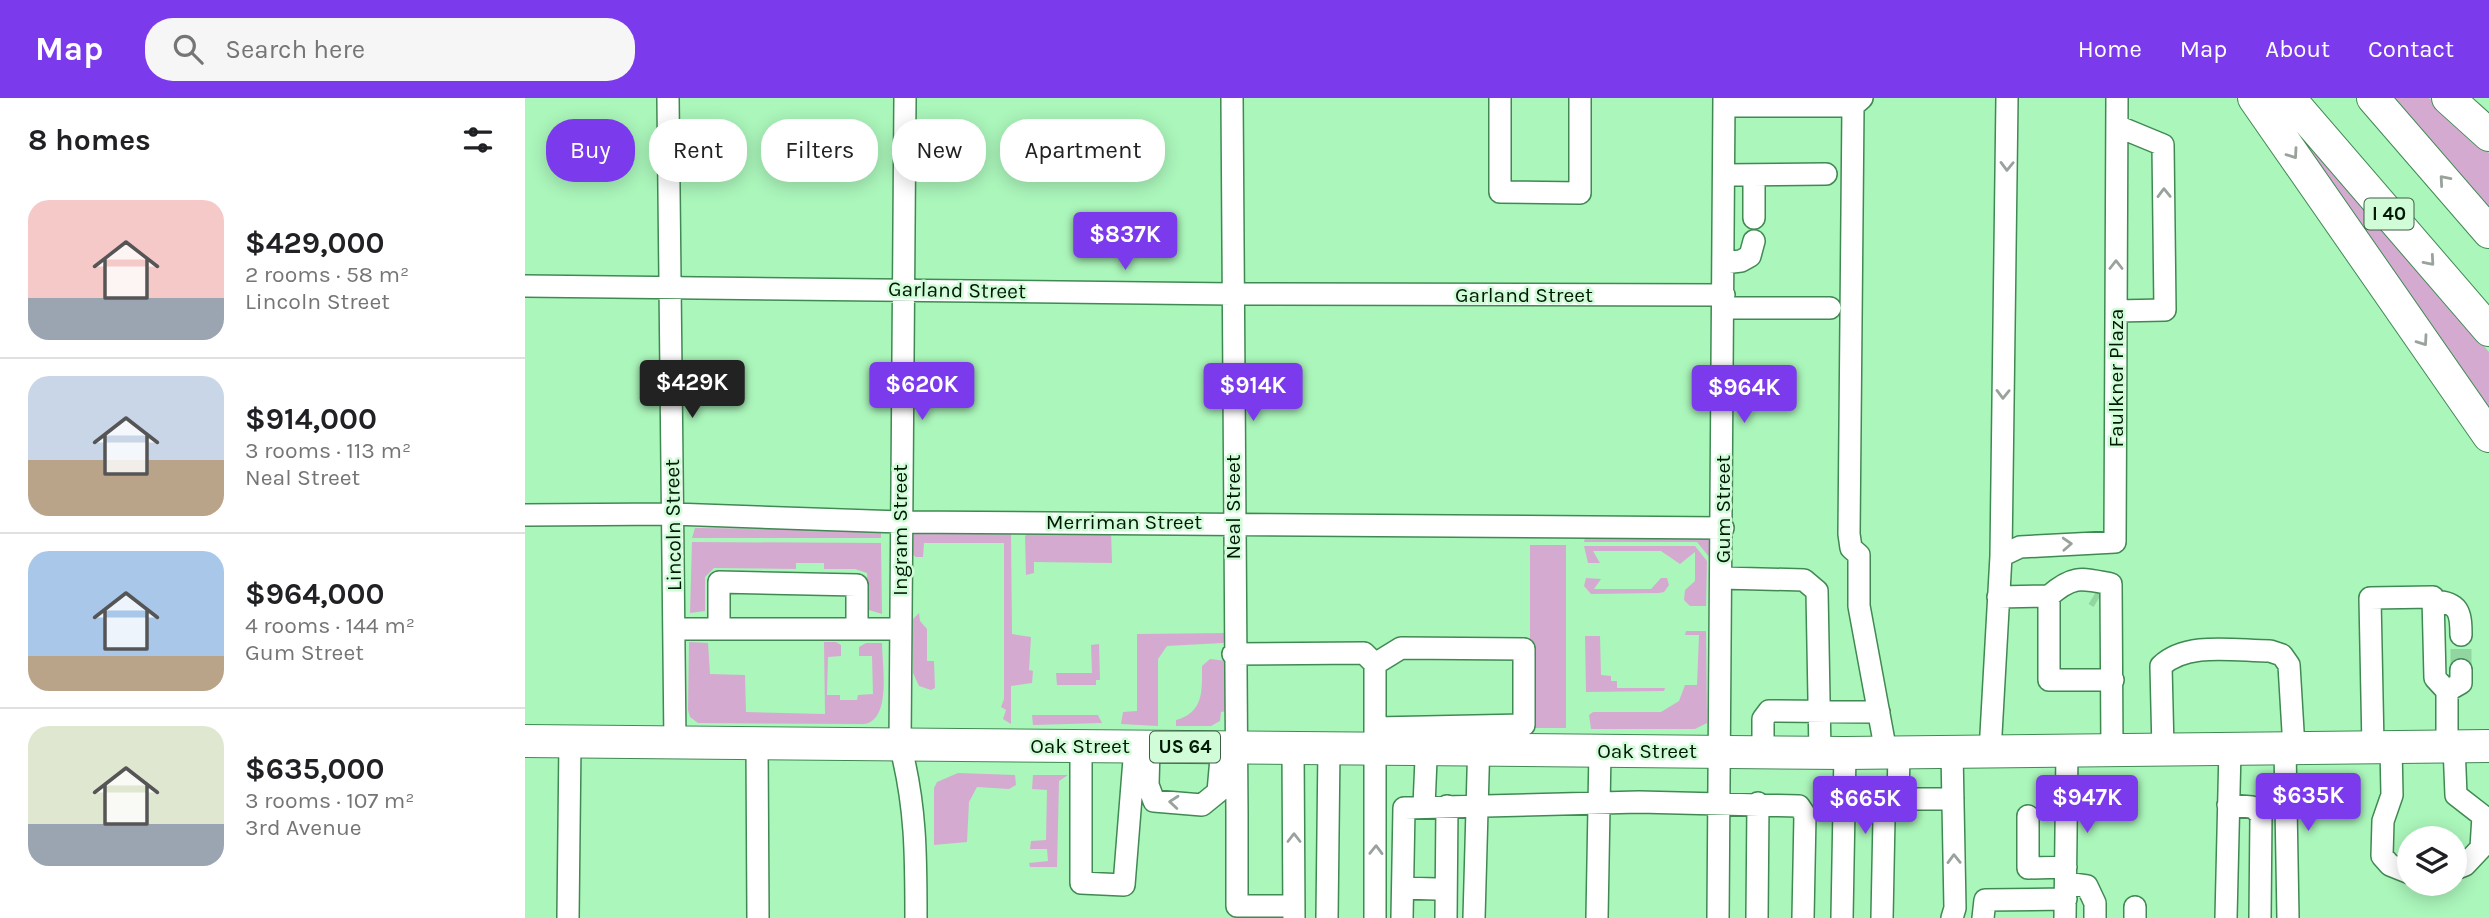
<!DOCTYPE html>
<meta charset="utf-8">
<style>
body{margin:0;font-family:Karla,sans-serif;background:#f6f6f6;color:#202124;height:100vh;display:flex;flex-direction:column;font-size:26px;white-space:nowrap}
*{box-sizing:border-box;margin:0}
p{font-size:23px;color:#757577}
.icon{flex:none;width:38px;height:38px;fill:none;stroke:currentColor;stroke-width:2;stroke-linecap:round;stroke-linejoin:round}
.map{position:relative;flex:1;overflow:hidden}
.sheet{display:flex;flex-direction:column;background:#fff;width:525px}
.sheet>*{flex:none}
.hud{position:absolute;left:21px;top:21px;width:665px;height:63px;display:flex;gap:14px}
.controls{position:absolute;left:1872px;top:728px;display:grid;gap:14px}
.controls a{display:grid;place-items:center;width:70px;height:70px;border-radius:50%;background:#fff;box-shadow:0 4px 18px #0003;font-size:35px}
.price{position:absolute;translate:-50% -60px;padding:0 16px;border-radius:7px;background:#7c3aed;color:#fff;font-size:23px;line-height:46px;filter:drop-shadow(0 2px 4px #0008)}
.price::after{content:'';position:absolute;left:50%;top:42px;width:21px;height:16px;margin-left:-10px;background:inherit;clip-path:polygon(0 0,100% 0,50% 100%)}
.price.selected{background:#222;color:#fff}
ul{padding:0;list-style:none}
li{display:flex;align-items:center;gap:21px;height:175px;padding:0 28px}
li+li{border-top:2px solid #e0e0e0}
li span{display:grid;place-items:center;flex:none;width:196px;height:140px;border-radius:21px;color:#555}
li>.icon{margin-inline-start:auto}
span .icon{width:84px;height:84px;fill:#fffc;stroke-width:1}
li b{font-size:30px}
h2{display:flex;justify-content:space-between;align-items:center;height:84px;padding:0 28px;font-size:30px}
.pill{padding:0 24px;border-radius:28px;background:#fff;box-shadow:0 4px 18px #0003;font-size:24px;line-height:63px}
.pill.selected{background:#7c3aed;color:#fff}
header{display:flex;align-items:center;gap:42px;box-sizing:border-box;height:98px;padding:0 35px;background:#7c3aed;color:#fff}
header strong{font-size:33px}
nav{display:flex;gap:38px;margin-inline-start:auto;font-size:24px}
.search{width:490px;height:63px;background:#f6f6f6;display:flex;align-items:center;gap:18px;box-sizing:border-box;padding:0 24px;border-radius:28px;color:#757577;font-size:26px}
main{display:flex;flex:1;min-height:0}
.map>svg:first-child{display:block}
</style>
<header>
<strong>Map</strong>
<div class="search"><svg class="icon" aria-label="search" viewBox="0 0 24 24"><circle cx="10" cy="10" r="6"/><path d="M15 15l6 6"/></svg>Search here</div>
<nav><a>Home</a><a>Map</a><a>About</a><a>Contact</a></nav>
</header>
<main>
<section class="sheet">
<h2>8 homes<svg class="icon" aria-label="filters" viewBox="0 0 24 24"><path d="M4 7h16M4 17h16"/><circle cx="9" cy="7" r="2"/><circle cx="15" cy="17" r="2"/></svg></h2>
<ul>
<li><span style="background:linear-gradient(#f6c9c9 70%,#9aa5b1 0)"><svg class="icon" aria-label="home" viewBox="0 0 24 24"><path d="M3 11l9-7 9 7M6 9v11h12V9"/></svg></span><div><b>$429,000</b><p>2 rooms · 58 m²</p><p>Lincoln Street</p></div></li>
<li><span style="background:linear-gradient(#c9d6e8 60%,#b9a48a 0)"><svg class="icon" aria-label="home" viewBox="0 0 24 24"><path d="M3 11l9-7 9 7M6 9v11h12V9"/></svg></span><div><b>$914,000</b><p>3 rooms · 113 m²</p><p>Neal Street</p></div></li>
<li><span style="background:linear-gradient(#a9c7e8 75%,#b9a48a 0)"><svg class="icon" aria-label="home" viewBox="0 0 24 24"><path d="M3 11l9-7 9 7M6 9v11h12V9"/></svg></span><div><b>$964,000</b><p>4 rooms · 144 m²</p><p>Gum Street</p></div></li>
<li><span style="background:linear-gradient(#dfe7d0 70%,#9aa5b1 0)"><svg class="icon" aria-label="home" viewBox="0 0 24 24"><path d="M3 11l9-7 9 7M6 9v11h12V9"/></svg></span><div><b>$635,000</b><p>3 rooms · 107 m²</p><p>3rd Avenue</p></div></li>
</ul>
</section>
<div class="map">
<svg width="1964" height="820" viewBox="0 0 1964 820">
<rect width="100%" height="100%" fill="#abf6bb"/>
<path fill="#d5aad0" d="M1745 0 1964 254V317Z
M1865 0H1904L1964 55V113Z
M170 430 356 432V440H167Z
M586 431 587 465 509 464V475L501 477 500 438 503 435Z
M388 433 486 435 487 536 506 539 504 572 508 573 507 585 486 588V626L478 621 481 612 476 609 479 601V445H399L398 459H391L388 457Z
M1069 433 1187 441 1185 460 1172 444H1059L1060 439Z
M167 444 356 445 357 516 344 512 342 475 330 471H299V465H271V471L189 470 180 479V513L165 515Z
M1005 447H1041V630H1005Z
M1059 448H1170L1182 463 1181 508H1165L1159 502 1160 492 1170 483V454L1155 466 1136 453H1068L1075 465H1063Z
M1061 480 1076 481 1069 491H1126L1136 480H1142L1144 487 1139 494 1134 495 1066 496 1059 488Z
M394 515 395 523 402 531V563H409L410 590 406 592 394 588 388 575 387 522Z
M1161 533H1181L1182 625 1170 631H1066L1064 617 1068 614H1136L1154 603 1160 587H1172L1174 537H1160Z
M702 535V544L698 545 642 548 633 561V628L596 626 598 614 612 613V536Z
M1060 538H1075L1076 577 1086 578V583H1092V590H1140L1139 593 1061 594Z
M164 544 183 545 185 576 220 577 221 614 300 616 299 544H311L316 547V558L303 559 302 597H315V602H332L333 597 348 596 347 558H334V549L341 545H357C357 566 367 622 339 626L173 625 165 619 163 612Z
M574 546 575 582H571V587H532L531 575H567L566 547Z
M685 561 702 563V613L696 614 695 623 686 628H651V622C679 614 677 593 677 568Z
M507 617H573L577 625 508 627Z
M433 675 490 677 491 687 484 691 452 689 444 704 442 744 409 747V690L412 684Z
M508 677H543L534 683 532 769H505L504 765 523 763 522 751H505L506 743 521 742 522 692 507 691Z"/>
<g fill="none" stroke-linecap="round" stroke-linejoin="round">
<path stroke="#91d5a0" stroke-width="21" stroke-dasharray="21 10" stroke-linecap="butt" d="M1569 497 1574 500
M1936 572V537"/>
<g stroke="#408953" stroke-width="24">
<path id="minor" d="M143 0 150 645
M380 0 375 647C391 707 391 758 391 820
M707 0 712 716V808H769
M975 0V94L1055 95V0
M1199 8H1328L1337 0
M1328 8 1324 436 1326 450 1334 457V508L1361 654
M1199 77 1301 76
M1229 77V120
M1199 165 1216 163 1225 158 1229 143
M0 188 707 196 1199 197
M1199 210H1305
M1591 213 1640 212 1638 47 1592 28
M0 417 148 416 375 424 1198 430
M1476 458 1495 449 1590 444 1592 0
M1197 480 1279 482 1292 493 1295 655
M1524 498V582H1588
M1473 499 1524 498C1548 477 1556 480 1586 486L1587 653
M1908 503C1934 504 1936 514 1936 537
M149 531H375
M194 531V484L332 487V531
M708 556 839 555 850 566V820
M850 566 876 550 999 551V627L851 630
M1922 593 1936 585V572
M232 645 233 820
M556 648V785L599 787 610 649
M1929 648 1931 697 1958 718 1956 750 1940 767 1930 771
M624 649 623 687 629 703 677 707 693 694 697 649
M1848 649 1845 500 1908 499 1910 580 1922 593V648
M1866 649 1867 697 1858 723 1857 758 1865 767 1885 775
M768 650 769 820
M1760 650 1763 820
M1638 652 1636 568C1662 543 1711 553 1745 553L1757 557 1764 567 1769 650
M1238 654V621L1244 613 1354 614
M1465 654 1476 458 1482 0
M1373 701H1428
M1703 707 1727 709 1736 716 1735 820
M899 708 902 638
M1503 718V770L1541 769
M1541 785 1562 788 1570 805V820
M878 790 911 791
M1610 809V820
M43 820 45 644
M802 820 804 650
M877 820 879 710 1114 704 1274 708 1280 717 1278 820
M921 820 922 708
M949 820 954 640
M1072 820 1075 653
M1193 820 1199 0
M1232 820 1233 705
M1317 820 1320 655
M1357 820 1359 720 1373 701 1374 655
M1427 820 1430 810 1427 654
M1458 820 1460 802 1541 801
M1540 820 1542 653
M1701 820 1705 651"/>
</g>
<g stroke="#408953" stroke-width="34">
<path id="highway" d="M1729 0 1964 338
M1764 0 1964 232
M1848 0 1964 134
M1923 0 1964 37
M0 643 1320 655 1964 648"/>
</g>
<use href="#minor" stroke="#fff" stroke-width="21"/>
<use href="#highway" stroke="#fff" stroke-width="32"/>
</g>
<defs><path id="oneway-chevron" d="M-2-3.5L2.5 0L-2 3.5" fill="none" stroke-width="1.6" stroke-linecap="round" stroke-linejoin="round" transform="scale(1.75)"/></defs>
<g stroke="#99a39b">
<use href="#oneway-chevron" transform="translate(1768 56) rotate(55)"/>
<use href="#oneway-chevron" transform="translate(1482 68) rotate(91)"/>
<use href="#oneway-chevron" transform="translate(1919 82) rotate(-131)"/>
<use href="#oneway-chevron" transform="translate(1639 95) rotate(-91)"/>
<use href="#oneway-chevron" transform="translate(1905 163) rotate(49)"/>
<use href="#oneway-chevron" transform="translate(1591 167) rotate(-90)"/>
<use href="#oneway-chevron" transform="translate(1898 243) rotate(55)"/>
<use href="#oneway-chevron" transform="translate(1478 296) rotate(91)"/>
<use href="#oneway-chevron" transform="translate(1542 446) rotate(-3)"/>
<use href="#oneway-chevron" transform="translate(649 704) rotate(-175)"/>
<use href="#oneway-chevron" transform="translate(769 740) rotate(-90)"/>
<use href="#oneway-chevron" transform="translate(851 752) rotate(-89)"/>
<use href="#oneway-chevron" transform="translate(1429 761) rotate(-91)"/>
</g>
<g text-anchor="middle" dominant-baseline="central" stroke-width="5" stroke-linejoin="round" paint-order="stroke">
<g fill="#d0fcd8" stroke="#3e5d44" stroke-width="2">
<rect x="1839.5" y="100.5" width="49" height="31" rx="5"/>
<rect x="625" y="633.5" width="70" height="31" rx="5"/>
</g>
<g font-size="19" font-weight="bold" fill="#001905">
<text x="1864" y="116">I 40</text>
<text x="660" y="649">US 64</text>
</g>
<g font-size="21" fill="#001905" stroke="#d0fcd8">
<text transform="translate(432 192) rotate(1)">Garland Street</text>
<text x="999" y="197">Garland Street</text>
<text transform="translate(1591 280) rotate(-90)">Faulkner Plaza</text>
<text transform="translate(708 409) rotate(-90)">Neal Street</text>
<text transform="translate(1198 411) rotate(-90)">Gum Street</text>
<text x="599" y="424">Merriman Street</text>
<text transform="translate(148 427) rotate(-91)">Lincoln Street</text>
<text transform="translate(375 432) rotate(-90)">Ingram Street</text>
<text x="555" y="648">Oak Street</text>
<text x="1122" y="653">Oak Street</text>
</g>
</g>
</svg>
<div class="controls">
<a><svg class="icon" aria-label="layers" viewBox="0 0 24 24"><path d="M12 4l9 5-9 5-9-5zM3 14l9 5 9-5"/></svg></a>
</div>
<b class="price" style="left:600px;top:174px">$837K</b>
<b class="price selected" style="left:167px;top:322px">$429K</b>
<b class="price" style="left:397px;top:324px">$620K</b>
<b class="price" style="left:728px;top:325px">$914K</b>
<b class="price" style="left:1219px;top:327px">$964K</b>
<b class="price" style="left:1783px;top:735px">$635K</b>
<b class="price" style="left:1562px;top:737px">$947K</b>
<b class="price" style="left:1340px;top:738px">$665K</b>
<div class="hud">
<a class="pill selected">Buy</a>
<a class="pill">Rent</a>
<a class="pill">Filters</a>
<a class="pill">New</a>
<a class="pill">Apartment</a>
</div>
</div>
</main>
